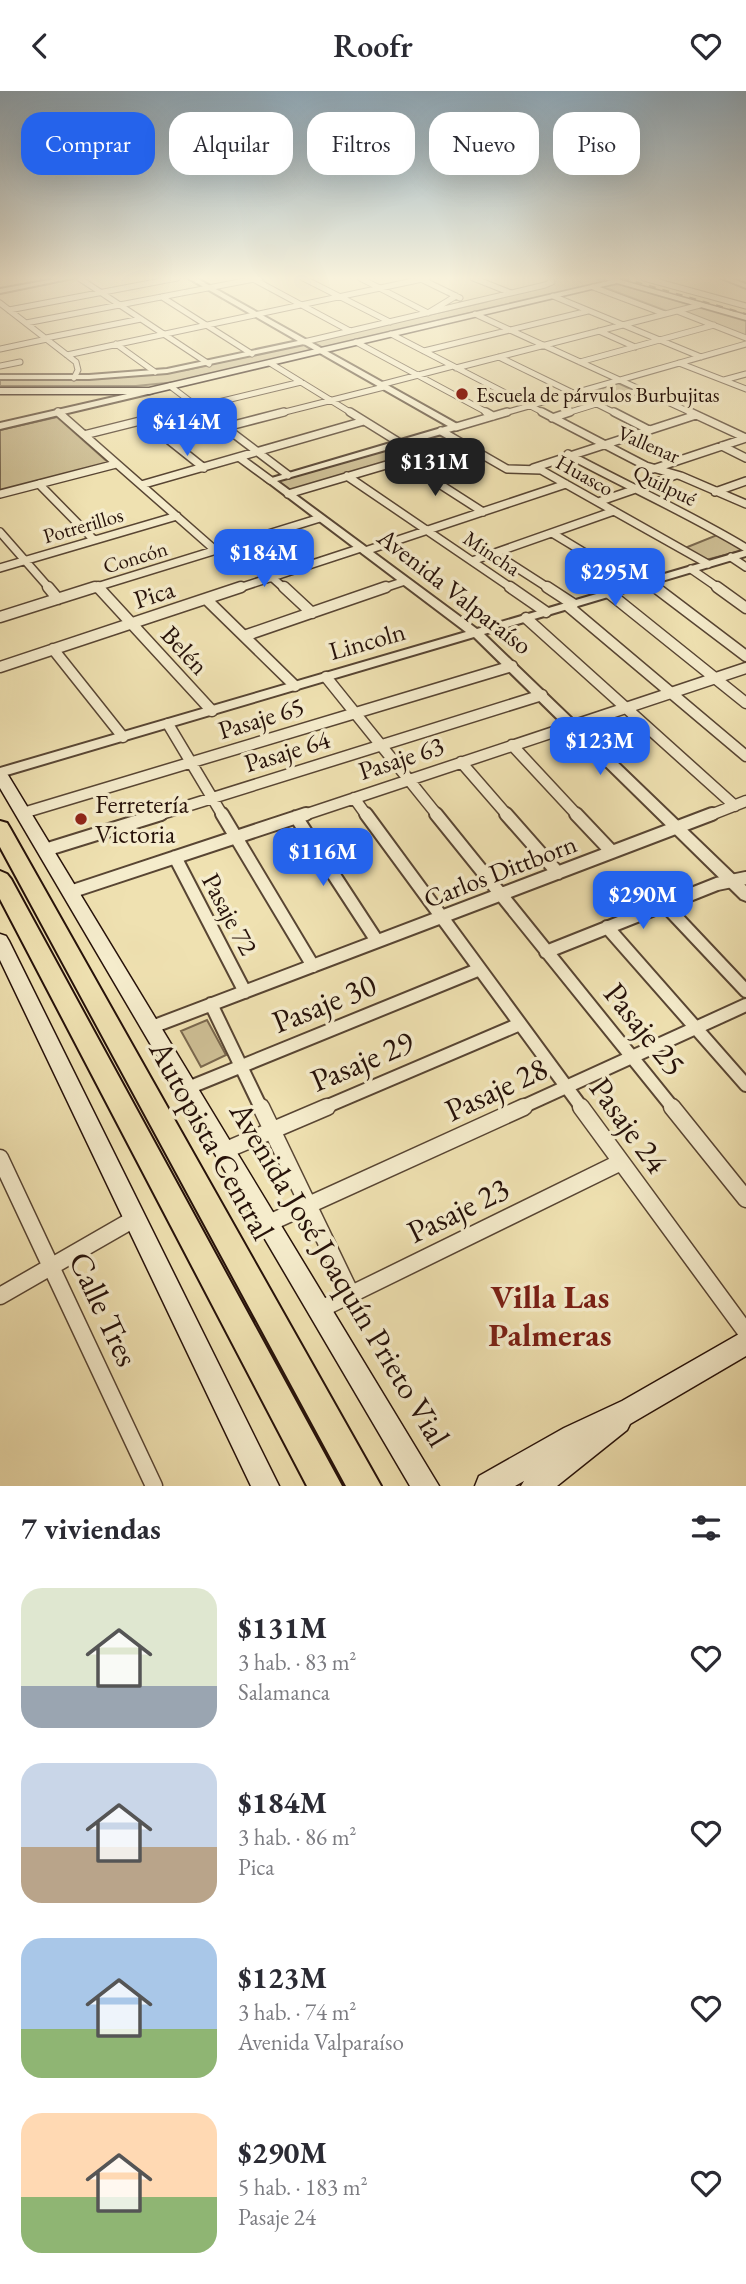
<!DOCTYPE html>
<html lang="es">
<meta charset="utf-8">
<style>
body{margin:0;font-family:"EB Garamond",serif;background:#f2f2f3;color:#2b2b33;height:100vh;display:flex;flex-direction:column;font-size:26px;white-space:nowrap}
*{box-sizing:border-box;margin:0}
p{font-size:23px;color:#7c7c81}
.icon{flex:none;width:38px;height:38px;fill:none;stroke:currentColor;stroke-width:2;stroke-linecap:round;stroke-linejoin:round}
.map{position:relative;height:1395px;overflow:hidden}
.side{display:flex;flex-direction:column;background:#fff;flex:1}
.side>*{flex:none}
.top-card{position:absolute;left:21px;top:21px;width:705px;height:63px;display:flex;gap:14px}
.price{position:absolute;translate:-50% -60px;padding:0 16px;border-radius:14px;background:#2563eb;color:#fff;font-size:23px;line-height:46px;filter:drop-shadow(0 2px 4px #0008)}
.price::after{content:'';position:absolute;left:50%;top:42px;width:21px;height:16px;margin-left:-10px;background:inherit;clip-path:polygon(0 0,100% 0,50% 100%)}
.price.selected{background:#222;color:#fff}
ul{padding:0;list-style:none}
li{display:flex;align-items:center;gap:21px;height:175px;padding:0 21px}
li span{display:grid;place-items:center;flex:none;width:196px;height:140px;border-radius:21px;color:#555}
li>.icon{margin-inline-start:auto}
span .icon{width:84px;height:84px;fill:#fffc;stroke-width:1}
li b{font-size:30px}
h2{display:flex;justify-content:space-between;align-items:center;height:84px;padding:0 21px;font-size:30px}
.pill{padding:0 24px;border-radius:21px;background:#fff;box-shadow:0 7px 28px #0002;font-size:24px;line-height:63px}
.pill.selected{background:#2563eb;color:#fff}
header{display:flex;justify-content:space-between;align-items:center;height:91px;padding:0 21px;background:#fff;font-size:32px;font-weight:600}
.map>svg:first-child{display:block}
</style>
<header><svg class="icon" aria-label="back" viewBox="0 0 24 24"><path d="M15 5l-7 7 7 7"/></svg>Roofr<svg class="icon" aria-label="heart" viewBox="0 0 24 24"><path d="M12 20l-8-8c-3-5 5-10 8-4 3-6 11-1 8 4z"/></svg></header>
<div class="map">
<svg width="746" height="1395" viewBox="0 0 746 1395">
<rect width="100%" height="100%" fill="#efe1b1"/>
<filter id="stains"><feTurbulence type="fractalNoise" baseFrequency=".00286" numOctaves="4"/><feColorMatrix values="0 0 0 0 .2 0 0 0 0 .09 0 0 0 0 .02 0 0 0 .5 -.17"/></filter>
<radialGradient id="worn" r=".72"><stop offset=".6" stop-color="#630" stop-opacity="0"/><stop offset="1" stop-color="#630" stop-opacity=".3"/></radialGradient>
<path fill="#cdbe94" stroke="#7a684e" stroke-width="2" d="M554 187H595L603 191 176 291 136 295H0V287L93 288 186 279 485 211 554 191Z
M618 193 746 230V245L677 218 669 221 603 196Z
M618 292 633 299 594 311 578 304Z
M57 326 110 373 0 400V339Z
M437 343 453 352 290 400 276 389Z
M717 444 744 459 706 469 685 457Z
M207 929 226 964 201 976 181 940Z"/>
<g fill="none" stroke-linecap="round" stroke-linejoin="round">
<g stroke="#584533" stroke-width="7">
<path id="minor-far4" d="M79 187 209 273
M303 187 390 231
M360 187 428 222 456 205
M473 187 511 202
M644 187 746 215
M253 188 350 240
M421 188 460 207
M593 196 665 223
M553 205 701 266
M162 206 252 263
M0 212 76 271 78 279 74 287
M9 219 177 187
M677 220 746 247
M475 223 694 323
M26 232 260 187
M599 240 635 256
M391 243 546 323
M46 247 141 228
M304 251 545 194 552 191 550 187
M356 251 490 323
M116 253 155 281
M0 258 47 248
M424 260 588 220
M67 264 427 187
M499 266 573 302
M580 271 714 234
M270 272 353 323
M679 272 746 298
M0 275 20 271
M456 277 700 214
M724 289 746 283
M380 294 453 275
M170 295 207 323
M597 313 617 323
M58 321 60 323
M169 323 301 291
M277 323 384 296
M501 323 746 253
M564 323 641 299"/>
</g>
<g stroke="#584533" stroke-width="10">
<path id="minor-far3" d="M58 321 215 459
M205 321 288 384
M350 321 400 352
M486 321 493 325
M542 321 646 375 681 385 746 413
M614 321 649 339
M690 321 746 347
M552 327 570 321
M145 330 204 377
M226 336 284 321
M456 336 507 321
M441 340 507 378 541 379 708 473
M84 344 176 321
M722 355 746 367
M568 363C627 395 688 422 746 457
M240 367 270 389
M402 369 483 421
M533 377 696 324
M653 378 746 347
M347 385 513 498
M39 393 94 449
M141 394 364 330
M715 401 746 390
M0 403 116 373
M288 403 461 352
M598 411 676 384
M0 441 50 498
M552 442 638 494
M235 453 285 498
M365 460 566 393
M494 462 550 498
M731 466 746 476
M472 470 614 420
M0 477 177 425
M691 478 720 498
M648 491 658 498
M98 496 100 498
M90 498 320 427
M236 498 361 457
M381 498 405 490"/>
</g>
<g stroke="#584533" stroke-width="13">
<path id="minor-far2" d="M48 496 58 508
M98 496 212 620
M284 496 312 522
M510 496 546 521
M547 496 573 513
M655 496 746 565
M717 496 746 517
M609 502 746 612
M206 508 295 595
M568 515 746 665
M0 526 95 496
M526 527 735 715
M244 545 386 496
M53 558 123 646
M0 576 241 496
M326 586 438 725
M168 633 223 725
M512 654 578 725
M461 671 508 725
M354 707 367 725
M23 722 512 575
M155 725 542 604
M301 725 746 577
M708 725 746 710"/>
</g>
<g stroke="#584533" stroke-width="16">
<path id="minor-far1" d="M222 723 313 875
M366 723 582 1017
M436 723 673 1017
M506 723 558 782
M576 723 612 761
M296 726 377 850
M45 759 161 723
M175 766 245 901
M70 801 306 723
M664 813 746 900
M607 836 746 994
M546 861 717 793 746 787
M211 913 261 1017
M152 936 712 723
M188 997 480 878
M323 1017 520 933
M520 1017 746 914"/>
</g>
<g stroke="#584533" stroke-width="19">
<path id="minor" d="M261 1016 351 1203
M581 1016 746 1241
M672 1016 746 1108
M226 1059 327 1016
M0 1067 154 1395
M269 1132 524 1016
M0 1205 134 1128
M319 1219 621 1071"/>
</g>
<g stroke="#584533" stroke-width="4">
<path id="tertiary" d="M60 187H73L0 202V198Z
M188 187H196L459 334V338L277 390 477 538 746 459V465L484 543 746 795V810L741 808 474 546 0 686V677L466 541 265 389 448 335 304 253 167 282 89 288H0V284H89L167 278 298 250Z
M602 187H613L620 190 617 192Z
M721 187H730L746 193V197Z
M149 298H152V302L0 338V332Z"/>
</g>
<g stroke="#261109" stroke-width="3">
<path id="secondary" d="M617 188 746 224V229L617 192 149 303H0V297H149Z
M0 679 8 684 439 1395H410L0 697Z
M0 843 6 845 9 850 279 1395H251L0 869Z
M746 1239V1265L630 1333 627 1339 557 1395H521L524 1390 515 1395H475L479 1385 564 1337 622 1310Z"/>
</g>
<g stroke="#261109" stroke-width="4">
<path id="motorway" d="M0 730 7 732 10 737 381 1395H346L0 756Z
M0 780 7 783 11 788 342 1395H307L0 808Z"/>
</g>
<use href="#minor-far4" stroke="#f5eccc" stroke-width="5"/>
<use href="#minor-far3" stroke="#f5eccc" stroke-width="7"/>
<use href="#minor-far2" stroke="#f5eccc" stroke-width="10"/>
<use href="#minor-far1" stroke="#f5eccc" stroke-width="12"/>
<use href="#minor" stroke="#f5eccc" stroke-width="16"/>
<use href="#tertiary" fill="#f5eccc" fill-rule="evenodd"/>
<use href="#secondary" fill="#f5eccc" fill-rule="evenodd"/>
<use href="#motorway" fill="#efe1b1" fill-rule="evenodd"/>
<path stroke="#261109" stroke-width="2" stroke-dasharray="7 7" stroke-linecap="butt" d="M622 187 746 223"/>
</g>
<linearGradient id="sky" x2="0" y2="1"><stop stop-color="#8faabb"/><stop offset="0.49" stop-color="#f8f2dc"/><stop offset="1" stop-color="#f8f2dc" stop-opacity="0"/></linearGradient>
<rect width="746" height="382" fill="url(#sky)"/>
<g fill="#8f2418" stroke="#f5eccc" stroke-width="2.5">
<circle cx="462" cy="303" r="7"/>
<circle cx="81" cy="728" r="7"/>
</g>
<g text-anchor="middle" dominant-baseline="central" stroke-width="7" stroke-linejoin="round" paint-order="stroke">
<g font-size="21" fill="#261109" stroke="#f5eccc" text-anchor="start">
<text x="476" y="303">Escuela de párvulos Burbujitas</text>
</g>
<g font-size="21" fill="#261109" stroke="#f5eccc">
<text transform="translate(649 353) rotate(23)">Vallenar</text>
<text transform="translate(585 384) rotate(29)">Huasco</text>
<text transform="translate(665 394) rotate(26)">Quilpué</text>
<text transform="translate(83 434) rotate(-16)">Potrerillos</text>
<text transform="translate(492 462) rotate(34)">Mincha</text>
<text transform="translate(135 466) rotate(-17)">Concón</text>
</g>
<g font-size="26" fill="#261109" stroke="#f5eccc">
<text transform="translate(455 500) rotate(38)">Avenida Valparaíso</text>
<text transform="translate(154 503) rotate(-18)">Pica</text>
<text transform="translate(367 550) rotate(-16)">Lincoln</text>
<text transform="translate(185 559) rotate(47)">Belén</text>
<text transform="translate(261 627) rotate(-17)">Pasaje 65</text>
<text transform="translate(287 660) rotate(-17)">Pasaje 64</text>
<text transform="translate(401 667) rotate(-18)">Pasaje 63</text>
<text transform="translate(500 780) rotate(-21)">Carlos Dittborn</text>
<text transform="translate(230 823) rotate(62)">Pasaje 72</text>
</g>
<g font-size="26" fill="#261109" stroke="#f5eccc" text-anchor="start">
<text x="95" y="713">Ferretería<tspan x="95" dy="30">Victoria</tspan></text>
</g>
<g font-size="32" fill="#261109" stroke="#f5eccc">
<text transform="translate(324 912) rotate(-22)">Pasaje 30</text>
<text transform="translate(645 938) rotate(51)">Pasaje 25</text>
<text transform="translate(362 970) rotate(-23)">Pasaje 29</text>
<text transform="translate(496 998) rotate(-25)">Pasaje 28</text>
<text transform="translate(629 1034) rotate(54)">Pasaje 24</text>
<text transform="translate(212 1049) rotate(61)">Autopista Central</text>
<text transform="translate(458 1119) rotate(-26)">Pasaje 23</text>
<text transform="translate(340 1183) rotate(59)">Avenida José Joaquín Prieto Vial</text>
<text transform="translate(104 1218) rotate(65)">Calle Tres</text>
</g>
<g font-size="33" font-weight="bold" fill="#7a1f14" stroke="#f5eccc">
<text x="550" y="1205">Villa Las<tspan x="550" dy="38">Palmeras</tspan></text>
</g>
</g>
<rect width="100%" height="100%" filter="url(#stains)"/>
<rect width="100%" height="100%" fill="url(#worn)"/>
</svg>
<b class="price" style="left:187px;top:367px">$414M</b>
<b class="price selected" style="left:435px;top:407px">$131M</b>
<b class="price" style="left:264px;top:498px">$184M</b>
<b class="price" style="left:615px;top:517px">$295M</b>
<b class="price" style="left:600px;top:686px">$123M</b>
<b class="price" style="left:323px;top:797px">$116M</b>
<b class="price" style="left:643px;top:840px">$290M</b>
<div class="top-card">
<a class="pill selected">Comprar</a>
<a class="pill">Alquilar</a>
<a class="pill">Filtros</a>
<a class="pill">Nuevo</a>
<a class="pill">Piso</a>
</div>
</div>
<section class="side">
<h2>7 viviendas<svg class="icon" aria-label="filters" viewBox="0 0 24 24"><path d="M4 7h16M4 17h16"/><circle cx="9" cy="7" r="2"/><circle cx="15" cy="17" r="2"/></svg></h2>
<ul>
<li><span style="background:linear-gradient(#dfe7d0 70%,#9aa5b1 0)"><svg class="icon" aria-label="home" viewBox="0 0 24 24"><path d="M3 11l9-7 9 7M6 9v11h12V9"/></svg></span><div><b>$131M</b><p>3 hab. · 83 m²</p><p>Salamanca</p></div><svg class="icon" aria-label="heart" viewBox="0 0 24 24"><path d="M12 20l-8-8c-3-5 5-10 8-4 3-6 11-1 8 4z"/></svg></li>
<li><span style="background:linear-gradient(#c9d6e8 60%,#b9a48a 0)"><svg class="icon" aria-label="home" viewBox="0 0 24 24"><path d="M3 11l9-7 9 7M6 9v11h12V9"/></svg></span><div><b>$184M</b><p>3 hab. · 86 m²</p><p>Pica</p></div><svg class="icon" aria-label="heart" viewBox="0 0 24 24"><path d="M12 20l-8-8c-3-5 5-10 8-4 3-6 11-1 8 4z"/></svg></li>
<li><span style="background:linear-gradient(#a9c7e8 65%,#8fb573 0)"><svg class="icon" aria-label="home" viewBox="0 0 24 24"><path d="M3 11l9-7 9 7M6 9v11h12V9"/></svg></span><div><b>$123M</b><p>3 hab. · 74 m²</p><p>Avenida Valparaíso</p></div><svg class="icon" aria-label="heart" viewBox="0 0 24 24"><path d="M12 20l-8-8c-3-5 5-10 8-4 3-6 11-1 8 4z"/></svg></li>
<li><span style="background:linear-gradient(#ffd9b3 60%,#8fb573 0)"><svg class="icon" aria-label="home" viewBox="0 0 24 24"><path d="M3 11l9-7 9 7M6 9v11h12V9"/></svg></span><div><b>$290M</b><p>5 hab. · 183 m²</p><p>Pasaje 24</p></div><svg class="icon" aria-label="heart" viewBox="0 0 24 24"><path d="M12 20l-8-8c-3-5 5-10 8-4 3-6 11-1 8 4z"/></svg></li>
</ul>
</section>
